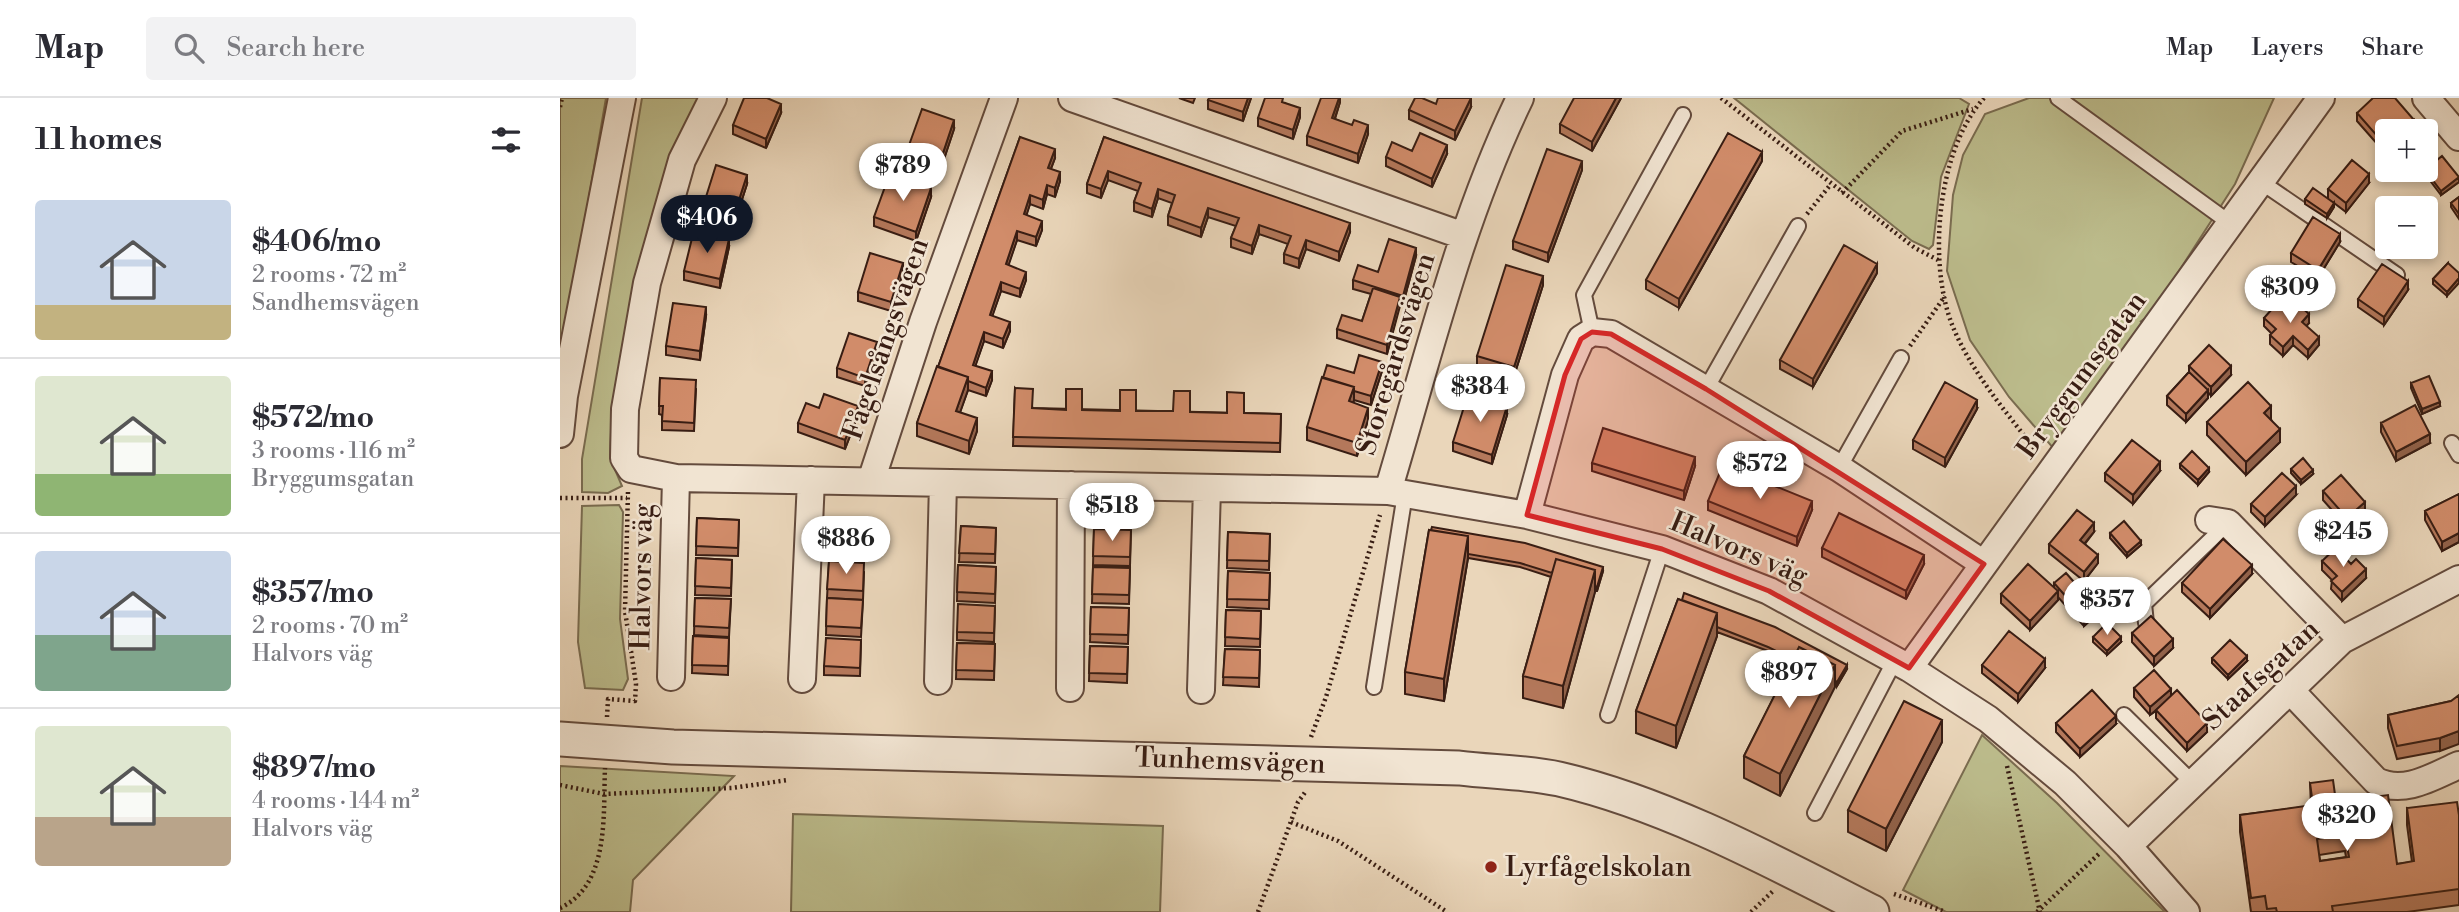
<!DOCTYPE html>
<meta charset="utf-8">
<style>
body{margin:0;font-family:"Libre Bodoni",serif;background:#f2f2f3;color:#2b2b33;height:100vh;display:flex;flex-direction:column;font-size:26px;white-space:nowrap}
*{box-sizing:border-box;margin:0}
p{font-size:23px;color:#7c7c81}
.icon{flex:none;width:38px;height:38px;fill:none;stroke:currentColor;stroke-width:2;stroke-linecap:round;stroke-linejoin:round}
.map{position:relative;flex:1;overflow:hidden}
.side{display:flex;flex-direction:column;background:#fff;width:560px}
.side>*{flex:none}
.buttons{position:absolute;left:1815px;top:21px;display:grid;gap:14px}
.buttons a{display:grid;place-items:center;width:63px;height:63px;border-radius:7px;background:#fff;box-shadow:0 4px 10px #0003;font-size:35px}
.price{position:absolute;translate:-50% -60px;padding:0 16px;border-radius:24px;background:#fff;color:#222;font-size:23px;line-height:46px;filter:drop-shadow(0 2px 4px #0008)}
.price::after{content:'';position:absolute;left:50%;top:42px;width:21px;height:16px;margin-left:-10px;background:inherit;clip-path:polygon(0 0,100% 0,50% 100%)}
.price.selected{background:#111827;color:#fff}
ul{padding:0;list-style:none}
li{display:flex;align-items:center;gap:21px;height:175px;padding:0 35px}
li+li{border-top:2px solid #e1e1e2}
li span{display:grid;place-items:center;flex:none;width:196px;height:140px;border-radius:7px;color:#555}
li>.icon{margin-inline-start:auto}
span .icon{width:84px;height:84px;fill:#fffc;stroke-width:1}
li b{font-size:30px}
h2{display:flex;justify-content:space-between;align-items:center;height:84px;padding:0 35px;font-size:30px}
header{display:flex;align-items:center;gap:42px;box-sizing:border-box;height:98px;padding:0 35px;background:#fff;border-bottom:2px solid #e1e1e2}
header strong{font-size:33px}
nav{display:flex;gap:38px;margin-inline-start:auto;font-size:24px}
.search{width:490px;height:63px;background:#f2f2f3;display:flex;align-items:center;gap:18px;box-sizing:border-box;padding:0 24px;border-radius:7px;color:#7c7c81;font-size:26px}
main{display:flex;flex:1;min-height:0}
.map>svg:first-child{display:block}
</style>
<header>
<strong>Map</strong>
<div class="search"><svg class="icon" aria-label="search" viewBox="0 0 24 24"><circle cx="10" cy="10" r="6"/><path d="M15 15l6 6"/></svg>Search here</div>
<nav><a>Map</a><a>Layers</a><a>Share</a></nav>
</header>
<main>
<section class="side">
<h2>11 homes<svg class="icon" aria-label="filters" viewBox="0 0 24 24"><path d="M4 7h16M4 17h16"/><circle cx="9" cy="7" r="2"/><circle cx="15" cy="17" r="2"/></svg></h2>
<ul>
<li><span style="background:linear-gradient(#c9d6e8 75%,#c2b280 0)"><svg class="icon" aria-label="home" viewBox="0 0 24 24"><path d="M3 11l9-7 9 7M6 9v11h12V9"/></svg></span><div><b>$406/mo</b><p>2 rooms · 72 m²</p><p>Sandhemsvägen</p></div></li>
<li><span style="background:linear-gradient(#dfe7d0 70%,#8fb573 0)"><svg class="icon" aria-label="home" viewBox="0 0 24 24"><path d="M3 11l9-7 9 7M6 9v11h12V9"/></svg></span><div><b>$572/mo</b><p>3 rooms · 116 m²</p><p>Bryggumsgatan</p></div></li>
<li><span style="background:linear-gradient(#c9d6e8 60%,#7fa58c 0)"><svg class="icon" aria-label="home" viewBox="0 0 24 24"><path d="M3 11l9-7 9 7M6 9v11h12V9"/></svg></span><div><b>$357/mo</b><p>2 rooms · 70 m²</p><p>Halvors väg</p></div></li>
<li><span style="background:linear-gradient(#dfe7d0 65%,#b9a48a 0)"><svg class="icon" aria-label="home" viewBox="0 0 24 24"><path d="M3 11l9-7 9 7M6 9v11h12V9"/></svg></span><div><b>$897/mo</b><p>4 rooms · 144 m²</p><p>Halvors väg</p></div></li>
</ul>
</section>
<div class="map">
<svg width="1899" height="814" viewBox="0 0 1899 814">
<rect width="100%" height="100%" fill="#ead6ba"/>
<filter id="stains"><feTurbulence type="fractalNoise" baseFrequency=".00286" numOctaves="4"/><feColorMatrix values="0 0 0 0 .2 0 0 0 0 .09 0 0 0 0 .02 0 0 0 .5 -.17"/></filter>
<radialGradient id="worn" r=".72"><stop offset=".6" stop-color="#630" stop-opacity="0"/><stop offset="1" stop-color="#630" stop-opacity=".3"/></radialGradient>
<path fill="#bcbc8c" stroke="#7a6c50" stroke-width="2" d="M0 0H46L0 268Z
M82 0H139L77 186 52 309 50 360 62 388 48 395 22 394V361Z
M1174 0H1399L1409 6 1381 79 1373 147 1369 151 1352 143Z
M1469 0H1714L1675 86 1592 215 1580 224 1592 216 1494 351 1449 299 1410 242 1387 173 1393 97 1403 57 1425 16Z
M59 407 63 414 60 521 68 581 63 592 25 590 18 544 22 408Z
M1422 637 1497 705 1605 814H1386L1343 792Z
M0 668 174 678 73 782 70 814H0Z
M233 716 603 728 600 814H231Z"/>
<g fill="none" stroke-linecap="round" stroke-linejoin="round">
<g stroke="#644b3d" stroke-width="18">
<path id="service" d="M1498 0 1670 125
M1701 84 1837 177
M1032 234 1024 197 1123 17
M1146 291 1238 128
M1892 345 1899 357
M1279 370 1341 260
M1586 525 1584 506 1668 425
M814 589 845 396
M1048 617 1102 451
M1564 617 1633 685
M1255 715 1335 562"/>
</g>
<g stroke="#644b3d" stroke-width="30">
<path id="minor" d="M153 0 122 62 87 185 65 311 64 360 71 371 116 380 828 393 967 417 1102 451 1209 493 1349 570 1428 621 1505 685 1568 748 1626 814
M512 0 904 138
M1866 0 1899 39
M0 336 4 298 62 0
M311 383 363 224 444 0
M828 393C868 260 900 124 960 0
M967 417 1005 277 1021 241 1032 234 1051 236 1279 370 1424 466
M1649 422 1668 425 1782 542
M1349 570 1761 0
M111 579 116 380
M242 581 251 382
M378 583 383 385
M510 590 511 387
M1729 591 1816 683C1844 697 1872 679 1899 667
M641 592 647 390
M1568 748 1782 542 1899 481"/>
</g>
<g stroke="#644b3d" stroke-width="37">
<path id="tertiary" d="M0 641 113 649 899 670C931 674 967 674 999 681 1107 706 1214 764 1312 814"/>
</g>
<path stroke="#381d13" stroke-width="4.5" stroke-dasharray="2 3.5" stroke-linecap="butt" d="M1161 0 1355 150 1378 162
M1424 0C1377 52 1367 166 1393 229 1412 275 1447 315 1477 354
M0 9 2 0
M1282 95 1342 33 1413 11
M1247 116 1271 86
M1350 248 1385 198
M0 400H67
M47 619 48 601 75 603 76 586 65 513 68 393
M751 639 766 599 820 417
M1447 668 1480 814
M0 687 44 696 172 690 228 682
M731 724 778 743 887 814
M1334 796 1386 814
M0 810C50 787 43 716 45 670
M698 814 738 704 746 693
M1191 814 1213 793
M1477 814 1541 754"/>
<use href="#service" stroke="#f1e4d2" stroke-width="14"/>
<use href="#minor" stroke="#f1e4d2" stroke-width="26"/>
<use href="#tertiary" stroke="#f1e4d2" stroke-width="33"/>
</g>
<path fill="#b4785b" stroke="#381d13" stroke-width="2" fill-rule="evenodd" d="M619 0H635L633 5Z
M691 0 683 23 648 11V2Z
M780 0V4L775 21 808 36 798 65 747 47V38Z
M1061 0 1032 53 1000 35V26Z
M725 5 740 19 733 41 698 28V20Z
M911 9 895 42 849 21V12Z
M221 15 206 50 173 36V27Z
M1797 15 1854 31 1852 33H1827L1826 56 1797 23Z
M394 31 381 70 348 59V50Z
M460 39 495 60 491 71 500 83 495 99 487 96 483 111 470 106 466 117 482 132 476 148 457 142 448 167 466 182 460 199 441 193 432 218 450 233 443 250 424 243 415 268 432 282 426 298 408 292 400 314 417 333 409 356 357 338V325L378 269Z
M544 39 790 134 779 163 746 151 739 170 724 165V156L728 146 699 136 692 156 671 149V140L676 128 648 119 641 139 608 127V118L612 105 598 100 592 119 574 113V104L578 93 548 82 541 100 527 95V86Z
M852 53 887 56 872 89 826 68V59Z
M1202 63 1119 210 1086 191V182Z
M1022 72 988 164 953 151V143Z
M1865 72 1899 84 1881 97 1865 76Z
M1809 85 1786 114 1774 105V109L1767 120 1745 106V101L1768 100V91Z
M187 86 176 120 145 110V102Z
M371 99 356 143 314 128V119Z
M1899 99V121L1891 109V105Z
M1780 144 1758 180 1731 164V155Z
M169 149 160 190 124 182V173Z
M856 158 843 206 840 205 827 256 777 240V231L802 223 811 196 793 191V182L818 174Z
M1888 165 1887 198 1873 186V181Z
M343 174 331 213 298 203V194Z
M1317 175 1253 289 1220 271V262Z
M983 187 954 278 917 267V258Z
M1848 192 1824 227 1798 209V201Z
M1733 212 1749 225 1746 228 1759 247 1748 260 1733 247 1723 258 1710 246V237L1712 236 1704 228V220Z
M146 218 140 262 106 257V248Z
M317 253 305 288 277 279V270Z
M1629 268 1671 277 1651 298 1648 294V300L1626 324 1607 307V298L1629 274Z
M822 273 811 307 794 302 793 305 808 322 797 358 747 342V329L794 275Z
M100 280 136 291 134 333 102 332V317L99 316Z
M1851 285 1880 308 1862 316 1851 290Z
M455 290 473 310 721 316 720 354 453 348Z
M259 310 298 317 285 351 238 334V325Z
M1417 311 1385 369 1353 351V342Z
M947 317 932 366 893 353V344Z
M1711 321 1720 344 1686 377 1647 337V324Z
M1821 325 1870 345 1836 363 1821 334Z
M1032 365 1135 368 1124 402 1032 373Z
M1620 366 1649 374 1638 387 1620 370Z
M1731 371 1753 376 1741 386 1731 375Z
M1600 373 1573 406 1545 383V375Z
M1763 393 1805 413 1787 429 1763 402Z
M1899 396V444L1882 453 1865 422V413Z
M1736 397 1705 428 1691 414V406Z
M1148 403 1252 412 1237 448 1148 412Z
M137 420 179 422 178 458 136 457Z
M269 424 310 426 309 462 268 460Z
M401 428 436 430 435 465 399 464Z
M534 431 571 432 570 468 533 467Z
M869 432 1043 473 1037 493H1035L1003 610 963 600V578L991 479 960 469 908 460 884 603 845 596V574Z
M668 434 710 436 709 472 667 470Z
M1534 434 1525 446 1538 465 1524 483 1489 455V446Z
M1550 435 1581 447 1567 459 1550 440Z
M1262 450 1364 466 1346 501 1262 459Z
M136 460 172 462 171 498 135 497Z
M269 463 304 474 303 502 267 500Z
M1762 463 1806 480 1782 503 1771 491 1772 482 1762 472Z
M398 467 436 469 435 505 397 503Z
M533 469 570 470 569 506 532 505Z
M668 473 710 475 709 511 667 509Z
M1692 476 1650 520 1622 494V485Z
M1494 485 1536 517 1524 528 1498 499V502L1470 532 1441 505V496L1494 489Z
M135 500 171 501 169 539 134 537Z
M267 500 303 502 301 539 266 537Z
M1118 501 1287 571 1277 588 1275 587 1220 698 1184 680V658L1231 565 1208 553 1157 534V538L1116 650 1076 635V613Z
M435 508 434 544 397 542V534Z
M531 509 569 510 568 546 530 544Z
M666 512 701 513 700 549 665 548Z
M1572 535 1613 550 1594 568 1572 544Z
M133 538 169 540 168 577 132 575Z
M1533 539 1561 544 1547 557 1533 544Z
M301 542 300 578 264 577V568Z
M397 545 435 546 434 582 396 581Z
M530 548 568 549 567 585 529 583Z
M665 551 700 552 699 589 663 587Z
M1652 560 1687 563 1668 581 1652 565Z
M1422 567 1485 570 1458 604 1422 575Z
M1574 590 1611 598 1647 634 1627 653 1596 620V613L1590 617 1574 599Z
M1891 603 1880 653 1837 661 1828 630V617Z
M1496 625 1556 626 1520 659 1496 634Z
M1382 644 1326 753 1288 734V712Z
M1750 685 1776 704 1837 766 1852 764 1847 727V710L1899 717V807L1847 814H1691L1680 734V717L1751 708ZM1785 753 1786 759 1760 763 1759 757Z"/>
<path fill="#92624a" stroke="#381d13" stroke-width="2" d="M688 0H691L683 23V14Z
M779 0H780V4L772 29V20Z
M911 0V9L895 42V33Z
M1056 0H1061L1032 53V44Z
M221 6V15L206 50V41Z
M740 10V19L733 41V32Z
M394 22V31L381 70V61Z
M1854 22V31L1852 33H1842Z
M808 27V36L798 65V56Z
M887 47V56L872 89V81Z
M495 51V60L488 78V70Z
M1202 54V63L1119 210V201Z
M1022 63V72L988 164V155Z
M548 73V82L541 100V91Z
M500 74V83L495 99V90Z
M1809 76V85L1786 114V105Z
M187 77V86L176 120V111Z
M1899 79V84L1881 97V93Z
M487 87V96L483 111V102Z
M371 90V99L356 143V134Z
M598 91V100L592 119V111Z
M470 97V106L464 125V116Z
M1774 105V109L1767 120V116Z
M648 110V119L641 139V130Z
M482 123V132L476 148V139Z
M790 125V134L779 163V154Z
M699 127V136L692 156V148Z
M457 133V142L446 175V166Z
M1780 136V144L1758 180V172Z
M169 141V149L160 190V181Z
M746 142V151L739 170V161Z
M856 150V158L843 206V198Z
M343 165V174L331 213V204Z
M1317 166V175L1253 289V281Z
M466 174V182L460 199V191Z
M983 178V187L954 278V269Z
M1899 180V185L1887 198V194Z
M1848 183V192L1824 227V219Z
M441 184V193L430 225V217Z
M840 199V208L827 256V247Z
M146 209V218L140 262V253Z
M1749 216V225L1742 233V224Z
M450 224V233L443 250V241Z
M424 234V243L413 275V267Z
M1733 238V247L1723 258V249Z
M1759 239V247L1748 260V252Z
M317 244V253L305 288V280Z
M822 264V273L811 307V298Z
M1671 268V277L1651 298V289Z
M432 273V282L426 298V290Z
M408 279V292L396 326V313Z
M794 289V302L789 316V303Z
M1648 292V300L1626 324V316Z
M1417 302V311L1385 369V360Z
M1880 304V308L1862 316V311Z
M298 308V317L285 351V342Z
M947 308V317L932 366V357Z
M1711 308V321L1704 328V315Z
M808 310V322L797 358V345Z
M417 320V333L409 356V343Z
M1720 331V344L1686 377V364Z
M1870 336V345L1836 363V354Z
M1135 359V368L1124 402V393Z
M1600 364V373L1573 406V397Z
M1649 370V374L1638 387V382Z
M1753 372V376L1741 386V382Z
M1736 388V397L1705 428V419Z
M1252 403V412L1237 448V439Z
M1805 404V413L1787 429V420Z
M1534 425V434L1520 451V442Z
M1899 435V444L1882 453V444Z
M908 438V460L884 603V581Z
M1581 443V447L1567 459V455Z
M1364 457V466L1346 501V493Z
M1538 457V465L1524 483V474Z
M1692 467V476L1650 520V511Z
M1043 469V473L1037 493V489Z
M1806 471V480L1782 503V494Z
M1035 472V494L1003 610V588Z
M1498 493V502L1470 532V523Z
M1536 509V517L1524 528V519Z
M1157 515V538L1116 650V628Z
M1561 539V544L1547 557V553Z
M1613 541V550L1594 568V559Z
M1687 558V563L1668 581V577Z
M1485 561V570L1458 604V596Z
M1275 567V589L1220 698V676Z
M1287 567V571L1277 588V584Z
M1611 591V600L1590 617V609Z
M1556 618V626L1520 659V651Z
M1382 622V644L1326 753V731Z
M1647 625V634L1627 653V645Z
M1899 633V646L1880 653V640Z"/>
<path fill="#d18c6a" stroke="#381d13" stroke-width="2" fill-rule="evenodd" d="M184 0H207L221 6 206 41 173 27Z
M649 0H688L683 14 648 2Z
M705 0H723L722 4 740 10 733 32 698 20Z
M761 0H779L772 20 792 27 794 22 808 27 798 56 747 38Z
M855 0H862L876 6 878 0H911L895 33 849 12Z
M1014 0H1056L1032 44 1000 26Z
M1813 0H1835L1854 22 1842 33H1827V46L1826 48 1797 15Z
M362 11 394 22 381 61 348 50Z
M860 35 887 47 872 81 826 59 832 44 852 53Z
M1168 35 1202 54 1119 201 1086 182Z
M460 39 495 51 488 70 500 74 495 90 487 87 483 102 470 97 464 116 482 123 476 139 457 133 446 166 466 174 460 191 441 184 430 217 450 224 443 241 424 234 413 267 432 273 426 290 408 283V279L378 269Z
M544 39 790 125 779 154 746 142 739 161 724 156 731 138 699 127 692 148 671 140 679 120 648 110 641 130 608 118 615 97 598 91 592 111 574 104 581 85 548 73 541 91 527 86Z
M987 51 1022 63 988 155 953 143Z
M1882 58 1899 79 1881 93 1865 72Z
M1792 62 1809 76 1786 105 1768 91Z
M156 67 187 77 176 111 145 102Z
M330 75 371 90 356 134 314 119Z
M1753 90 1774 105 1767 116 1745 101Z
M1899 99V116L1891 105Z
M1753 119 1780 136 1758 172 1731 155Z
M134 132 169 141 160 181 124 173Z
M829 141 856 150 843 198 793 182 798 167 818 174Z
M1284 147 1317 166 1253 281 1220 262Z
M310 155 343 165 331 204 298 194Z
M1888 165 1899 175V180L1887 194 1873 181Z
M1822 166 1848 183 1824 219 1798 201Z
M946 167 983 178 954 269 917 258Z
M813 190 840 199 827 247 777 231 782 217 802 223Z
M1721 201 1733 212 1738 206 1749 216 1742 224 1759 239 1748 252 1733 238 1723 249 1710 237 1716 231 1704 220Z
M113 205 146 209 140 253 106 248Z
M289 235 317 244 305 280 277 270Z
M1649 247 1671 268 1651 289 1629 268Z
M799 257 822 264 811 298 794 293V289L763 280 767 267 794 275Z
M377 268 408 279 396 313 417 320 409 343 357 325Z
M1629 274 1648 292 1626 316 1607 298Z
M1869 278 1880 304 1862 311 1851 285Z
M762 279 794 289 789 303 808 310 797 345 747 329Z
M100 280 136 282 134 325 102 323 103 308H99Z
M1385 284 1417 302 1385 360 1353 342Z
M1688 284 1711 308 1704 315 1720 331 1686 364 1647 324Z
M455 290 473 291 472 310 506 312V291H522V312L560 313V292H576V313H613L614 293H630V314L667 315V294L684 295V315L721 316 720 345 453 339Z
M264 296 298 308 285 342 238 325 246 305 259 310Z
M908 296 947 308 932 357 893 344Z
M1855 307 1870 336 1836 354 1821 325Z
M1043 330 1135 359 1124 393 1032 365Z
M1572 342 1600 364 1573 397 1545 375Z
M1632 353 1649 370 1638 382 1620 366Z
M1743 360 1753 372 1741 382 1731 371Z
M1163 367 1252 403 1237 439 1148 403Z
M1722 375 1736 388 1705 419 1691 406Z
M1781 377 1805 404 1787 420 1763 393Z
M1899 396V435L1882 444 1865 413Z
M1517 412 1534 425 1520 442 1538 457 1524 474 1489 446Z
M1279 415 1364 457 1346 493 1262 450Z
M137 420 179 422 178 450 136 448Z
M1564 423 1581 443 1567 455 1550 435Z
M269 424 310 426 309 453 268 451Z
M401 428 436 430 435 456 399 455Z
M872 429 965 445 1043 469 1037 489 1035 488V472L996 461 992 475 960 465 908 456V438L871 432Z
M534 431 571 432 570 459 533 458Z
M869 432 908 438 884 581 845 574Z
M668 434 710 436 709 463 667 462Z
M1663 441 1692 467 1650 511 1622 485Z
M1776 450 1791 466 1796 461 1806 471 1782 494 1771 483 1777 478 1762 463Z
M136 460 172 462 171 490 135 488Z
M996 461 1035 472 1003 588 963 578Z
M269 463 304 465 303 493 267 491Z
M1468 466 1498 493 1470 523 1441 496Z
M398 467 436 469 435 496 397 494Z
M533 469 570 470 569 497 532 496Z
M668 473 710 475 709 502 667 501Z
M1506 475 1536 509 1524 519 1494 485Z
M1124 495 1215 529 1287 567 1277 584 1275 583V567L1239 549 1233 561 1208 549 1157 529V515L1122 502Z
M135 500 171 501 169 530 134 528Z
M267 500 303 502 301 530 266 528Z
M1118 501 1157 515 1116 628 1076 613Z
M398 506 435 508 434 535 397 534Z
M531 509 569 510 568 537 530 536Z
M666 512 701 513 700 541 665 539Z
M1591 518 1613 541 1594 559 1572 535Z
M1547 525 1561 539 1547 553 1533 539Z
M1449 533 1485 561 1458 596 1422 567Z
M133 538 169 540 168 568 132 567Z
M266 540 301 542 300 570 264 568Z
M1670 542 1687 558 1668 577 1652 560Z
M397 545 435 546 434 573 396 572Z
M530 548 568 549 567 576 529 575Z
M1239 549 1275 567 1220 676 1184 658Z
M665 551 700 552 699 580 663 579Z
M1594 572 1611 591 1590 609 1574 590Z
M1532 592 1556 618 1520 651 1496 625Z
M1617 592 1647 625 1627 645 1596 612Z
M1899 597V633L1880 640 1837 648 1828 617 1891 603Z
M1344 603 1382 622 1326 731 1288 712Z
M1773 682 1776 704 1828 697 1837 766 1854 763 1847 710 1897 704 1899 717V791L1772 808 1773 814H1717L1716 810 1707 811 1705 798 1691 800 1680 717 1753 707 1750 685ZM1785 737 1789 759 1760 763 1757 741Z"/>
<path fill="#d62828" fill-opacity="0.2" stroke="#d62828" stroke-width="5" stroke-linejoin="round" d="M1032 234 1051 236 1146 291 1424 466 1349 570 1209 493 1102 451 967 417 1005 277 1021 241Z"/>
<circle fill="#8f2418" stroke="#f1e4d2" stroke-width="2.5" cx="931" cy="769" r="7"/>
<g text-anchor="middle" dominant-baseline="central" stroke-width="5" stroke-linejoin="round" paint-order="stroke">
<g font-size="28" fill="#381d13" stroke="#f1e4d2">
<text transform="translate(326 241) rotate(-71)">Fågelsångsvägen</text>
<text transform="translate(836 256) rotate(-73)">Storegårdsvägen</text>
<text transform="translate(1522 277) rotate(-54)">Bryggumsgatan</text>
<text transform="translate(1179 451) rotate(23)">Halvors väg</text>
<text transform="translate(82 479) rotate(-89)">Halvors väg</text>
<text transform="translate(1701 577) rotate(-43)">Staafsgatan</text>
<text transform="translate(670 663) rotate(2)">Tunhemsvägen</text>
</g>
<g font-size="28" fill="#381d13" stroke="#f1e4d2" text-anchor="start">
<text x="945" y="769">Lyrfågelskolan</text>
</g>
</g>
<rect width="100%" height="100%" filter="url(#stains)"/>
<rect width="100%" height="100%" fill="url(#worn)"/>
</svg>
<div class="buttons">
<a>+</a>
<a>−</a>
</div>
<b class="price" style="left:343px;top:105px">$789</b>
<b class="price selected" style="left:147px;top:157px">$406</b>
<b class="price" style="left:1730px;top:227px">$309</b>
<b class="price" style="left:920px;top:326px">$384</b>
<b class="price" style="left:1200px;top:403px">$572</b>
<b class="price" style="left:552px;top:445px">$518</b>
<b class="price" style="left:1783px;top:471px">$245</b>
<b class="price" style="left:286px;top:478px">$886</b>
<b class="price" style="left:1547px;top:539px">$357</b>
<b class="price" style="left:1229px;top:612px">$897</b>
<b class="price" style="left:1787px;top:755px">$320</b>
</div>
</main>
